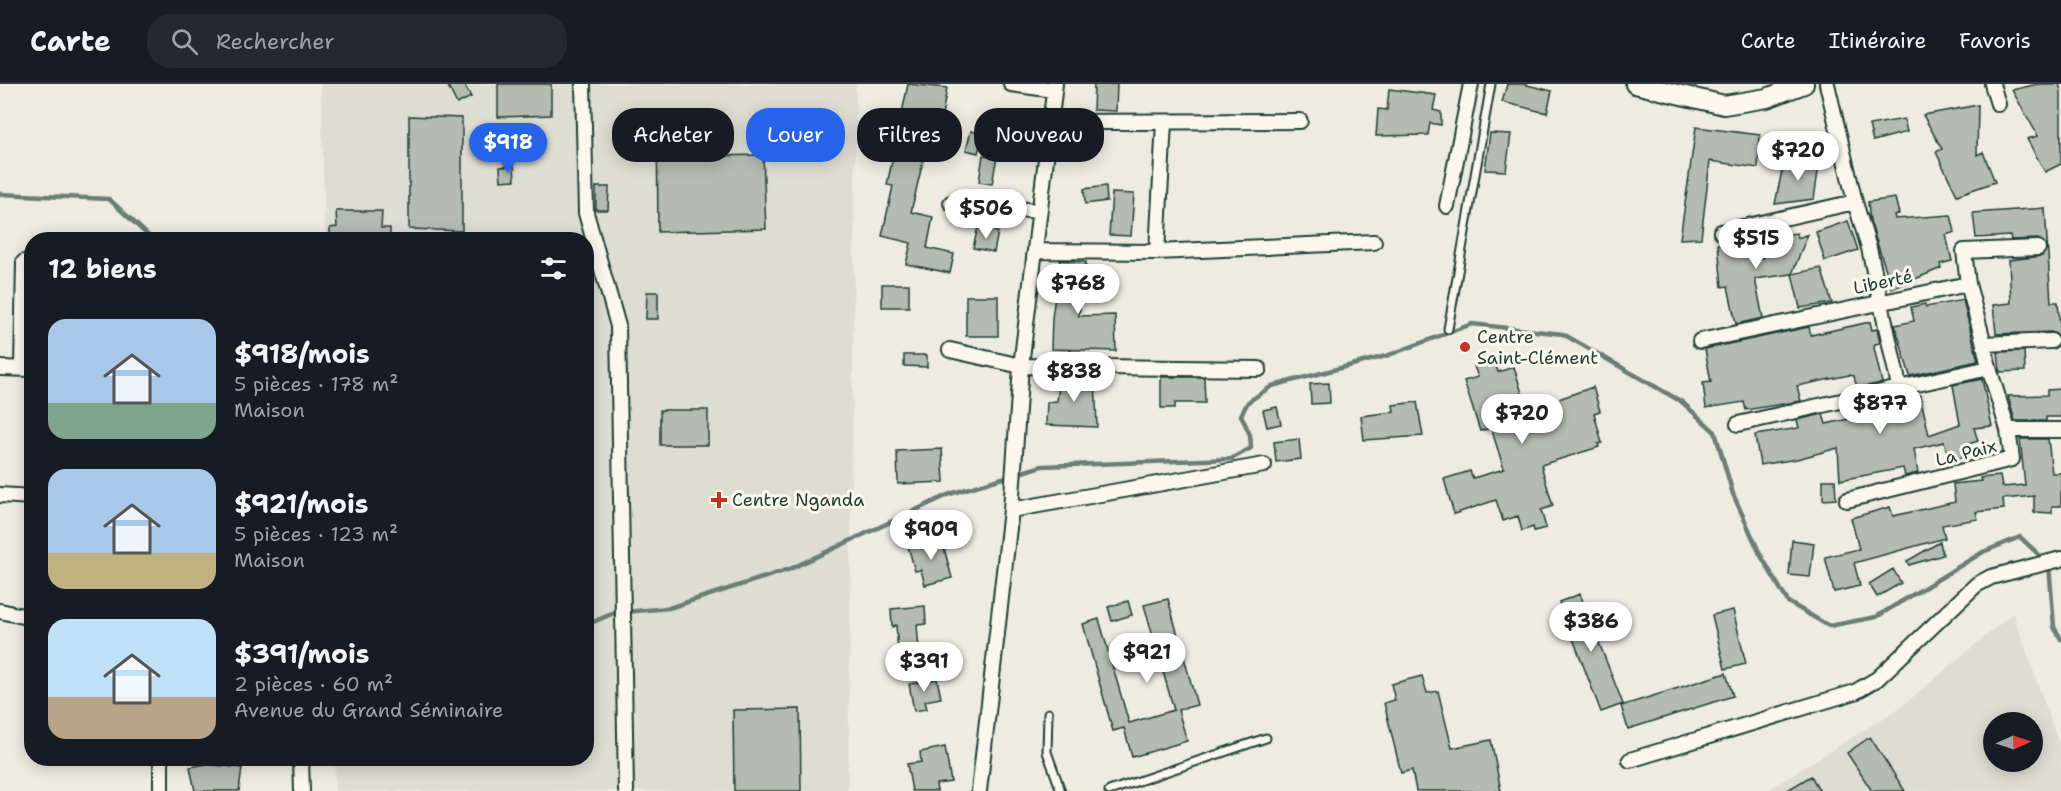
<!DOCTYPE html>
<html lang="fr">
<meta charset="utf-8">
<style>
body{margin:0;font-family:"Shantell Sans",sans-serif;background:#242831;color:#f1f3f6;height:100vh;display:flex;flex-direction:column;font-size:22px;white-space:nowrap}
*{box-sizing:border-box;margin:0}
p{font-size:20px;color:#9ea1a6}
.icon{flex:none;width:33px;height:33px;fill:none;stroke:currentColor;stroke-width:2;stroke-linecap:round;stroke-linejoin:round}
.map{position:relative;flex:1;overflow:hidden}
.sheet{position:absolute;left:24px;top:148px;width:570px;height:534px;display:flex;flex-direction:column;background:#171b24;border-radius:24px;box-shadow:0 3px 15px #0003}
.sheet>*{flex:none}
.guide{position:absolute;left:612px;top:24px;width:570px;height:54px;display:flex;gap:12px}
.needle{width:39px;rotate:87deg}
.fabs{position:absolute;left:1983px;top:628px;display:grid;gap:12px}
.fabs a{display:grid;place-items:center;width:60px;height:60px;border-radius:50%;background:#171b24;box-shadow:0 3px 15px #0003;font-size:30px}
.price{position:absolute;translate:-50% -51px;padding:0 14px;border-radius:21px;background:#fff;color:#222;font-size:20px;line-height:39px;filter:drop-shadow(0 2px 3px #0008)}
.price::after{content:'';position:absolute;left:50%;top:36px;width:18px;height:14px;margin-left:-9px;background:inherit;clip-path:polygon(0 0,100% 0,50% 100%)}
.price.current{background:#2563eb;color:#fff}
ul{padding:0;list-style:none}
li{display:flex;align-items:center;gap:18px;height:150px;padding:0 24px}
li span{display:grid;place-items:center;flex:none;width:168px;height:120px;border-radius:18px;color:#555}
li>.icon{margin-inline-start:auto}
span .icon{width:72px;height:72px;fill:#fffc;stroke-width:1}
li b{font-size:26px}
h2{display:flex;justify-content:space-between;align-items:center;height:72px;padding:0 24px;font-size:26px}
.tag{padding:0 21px;border-radius:24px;background:#171b24;box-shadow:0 3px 15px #0003;font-size:21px;line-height:54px}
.tag.current{background:#2563eb;color:#fff}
header{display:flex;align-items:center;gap:36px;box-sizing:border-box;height:84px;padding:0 30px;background:#171b24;border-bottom:2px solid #363941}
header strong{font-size:28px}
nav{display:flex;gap:33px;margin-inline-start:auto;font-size:21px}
.search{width:420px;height:54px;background:#242831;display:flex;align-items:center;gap:15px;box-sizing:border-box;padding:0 21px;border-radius:24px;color:#9ea1a6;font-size:22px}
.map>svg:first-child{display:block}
</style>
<header>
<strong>Carte</strong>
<div class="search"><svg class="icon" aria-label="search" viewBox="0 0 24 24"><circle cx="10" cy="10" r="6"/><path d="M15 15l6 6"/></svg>Rechercher</div>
<nav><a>Carte</a><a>Itinéraire</a><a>Favoris</a></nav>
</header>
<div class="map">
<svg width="2061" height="707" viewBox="0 0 2061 707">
<rect width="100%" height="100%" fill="#eeece1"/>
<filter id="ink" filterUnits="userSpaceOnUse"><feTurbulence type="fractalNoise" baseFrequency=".0167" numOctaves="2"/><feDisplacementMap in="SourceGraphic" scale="12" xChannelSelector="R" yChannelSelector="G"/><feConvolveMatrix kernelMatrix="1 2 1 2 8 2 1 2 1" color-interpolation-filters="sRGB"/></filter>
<g filter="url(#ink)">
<path fill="#ddddd2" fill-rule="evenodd" d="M321 0H856L848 707H335V675H586V156H325Z
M2013 529 2061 666V707H1766L1901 623ZM1994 639H2032V678H1994Z"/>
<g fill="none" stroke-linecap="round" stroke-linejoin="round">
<path stroke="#6c7d74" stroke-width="4.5" d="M0 110 109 115 153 156
M586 541 614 529 669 524 790 485 950 410 1042 382 1231 375 1251 364 1250 351 1241 331 1248 318 1272 302 1386 272 1472 240 1563 250 1682 318 1715 348 1733 410 1760 470 1788 518 1829 542 1876 533 1983 468 2020 453 2049 480 2054 543 2061 555"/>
</g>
<path fill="#b4bbb0" stroke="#1f3d34" stroke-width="1.5" d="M447 0H464L471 13 457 20Z
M498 0H551V31L498 33Z
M908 0 947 4 939 48 930 47 911 128 933 133 927 164 954 170 950 189 906 180 911 159 882 152 893 102 887 101Z
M1094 0H1117L1116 27 1093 26Z
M1507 0H1523L1552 7 1547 29 1502 18Z
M2038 0H2059L2061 6V80L2045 88 2027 55 2038 52 2012 6Z
M1389 5 1436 11 1433 26 1441 28V41L1430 39 1428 51 1376 52 1378 25 1387 26Z
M1978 21 1977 71 1983 68 1995 98 1957 111 1936 68 1942 65 1923 31Z
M409 32 462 34V147L409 145Z
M657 33 710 34V72L763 71 766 145 658 148Z
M1904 35 1907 48 1873 57 1869 41Z
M1696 43 1760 51 1758 84 1710 77 1701 154 1680 155Z
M971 47 983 50 978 69 966 66Z
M1490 49 1511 50 1506 87 1485 86Z
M983 71 997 73 992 100 979 98Z
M1820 74 1814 115 1775 120 1783 82Z
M514 82 515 96 501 97 500 83Z
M1106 102 1107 117 1085 120 1084 105Z
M596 103H609L608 126H596Z
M1112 109 1134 110 1131 152 1109 151Z
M1895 114 1899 130 1894 131 1895 135 1951 131 1955 148 1946 151 1952 177 1940 180 1941 184 1892 205 1870 137 1868 118Z
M2045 124 2051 218H2058L2061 253 2051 248 1996 250 1993 221 2011 219 2009 176 2042 172 2047 163 2038 155 2011 156 2010 152 1976 154 1973 129Z
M336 127H382L381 144H390V156H330V144L337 143Z
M1848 137 1858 166 1825 177 1816 148Z
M978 143 998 148 994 168 973 164Z
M1797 149 1798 154 1808 150 1792 190 1755 195 1763 234 1736 240 1728 202 1722 203 1718 160 1755 157 1754 173 1763 174 1768 153Z
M1060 176 1086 178 1079 232 1115 231 1116 267 1051 265 1052 234Z
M1821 184 1832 219 1800 224 1792 190Z
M882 200H909V223H882Z
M647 208H658V235H646Z
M966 212H998V252H966Z
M1963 216 1978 277 1910 292 1895 241 1914 237 1911 223 1925 220 1926 223Z
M1870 238 1872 246 1877 245 1880 259 1875 260 1874 264 1882 299 1857 304 1854 292 1849 291 1797 302 1801 317 1746 326 1744 318 1706 324 1703 299 1711 298 1705 265 1809 243 1811 251Z
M2024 267 2025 287 2000 288 1998 268Z
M904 271H927V283L904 282Z
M1494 276 1498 288 1514 283 1527 326 1593 303 1600 327 1594 329 1602 359 1598 360 1599 363 1541 381 1553 422 1541 426 1546 444 1534 447 1533 443 1522 447 1518 432 1503 437 1496 416 1454 430 1444 395 1470 387 1473 394 1504 385 1491 344 1480 347 1464 297 1478 293 1474 282Z
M1095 292 1097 343 1046 341 1047 318 1057 317 1060 293Z
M1161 293H1204L1205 319H1175V324H1161Z
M1982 295 1992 342 1974 344 1978 357 1965 361 1969 371 1950 377 1944 358 1914 365 1918 389 1905 392 1903 384 1840 396 1838 364 1797 375 1760 381 1755 351 1799 344 1797 336 1823 330 1826 340 1858 333 1856 324 1885 316 1886 320 1920 311 1929 351 1960 340 1953 301Z
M1329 299 1330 319 1311 320 1310 300Z
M2061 305V333H2046V337H2015L2008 312 2047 311V306Z
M1417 318 1423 352 1364 356 1361 332 1394 328 1393 321Z
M1277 323 1281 340 1267 343 1263 326Z
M660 326H708V361H660Z
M1299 355 1301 375 1276 378 1274 358Z
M2020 355H2048L2052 389H2061V422H2052V429L2034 428V412L2003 415 2004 425 1976 428 1978 435 1942 441 1945 454 1854 479 1860 502 1834 508 1825 473 1859 465 1851 434 1890 423 1893 432 1955 418 1953 400 1981 397 1980 394 2000 392 2002 403 2025 401Z
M942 365 944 398 898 400 897 367Z
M1823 396H1835L1836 415 1823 416Z
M941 453 952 494 925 501 921 486 915 487 908 462Z
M1792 456 1814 459 1810 493 1789 491Z
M1940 458 1943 471 1909 481 1907 477Z
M1893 485 1901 499 1877 513 1869 500Z
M1580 510 1623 620 1601 628 1559 518Z
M1168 515 1197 621 1178 626 1187 657 1132 673 1124 644 1113 647 1083 540 1099 535 1129 639 1174 626 1144 521Z
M1128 517 1132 531 1112 537 1108 523Z
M925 522 926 540 917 541 919 566 898 568 896 541 892 543 891 525Z
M1733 526 1746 580 1725 585 1712 531Z
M1726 589 1733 612 1628 645 1621 622Z
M1422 592 1427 609 1438 607 1452 664 1491 656 1501 707H1416L1412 686 1401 689 1384 619 1395 616 1391 600Z
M937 595 941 614 925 617 927 625 914 627 909 600Z
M800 625 801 707H734L733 626Z
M1870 653 1905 707H1872L1847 669Z
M945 663 951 698 936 700 937 707H912L907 680 921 678 920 668Z
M206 680 242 684 239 707H195L190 683Z
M1811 692 1820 707H1786Z"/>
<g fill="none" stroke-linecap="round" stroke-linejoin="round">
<g stroke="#1f3d34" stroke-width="11">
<path id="service" d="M1448 245 1491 0
M1048 629 1047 668 1061 707
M1109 707 1266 654"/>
</g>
<g stroke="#1f3d34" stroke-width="18">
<path id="minor" d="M583 0 586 129 618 242 626 707
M1011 0 1054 6
M1827 0 1855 118 1869 164 1899 302
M1992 0 1998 20
M1050 38 1300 37
M951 119 1038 127
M1447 122 1471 0
M1721 148 1855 118
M1035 167 1157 168 1374 158
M1157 168 1164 38
M1700 257 1968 200
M1984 260 1968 200 1964 167 2038 164
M950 266 1021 282 1259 285
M0 284 31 285
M22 284 24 178
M1738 340 1989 284 1984 260 2051 257
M2008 346H2061
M0 411 32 413
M1847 416 2012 375 2008 346 1989 284
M1011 426 1264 381
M0 527 32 534
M161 675V707
M301 675 302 707
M1630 676 1855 608 1877 595 1976 501 1991 493 2061 475
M979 707 1011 426 1021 282 1055 0"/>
</g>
<g stroke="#1f3d34" stroke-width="22">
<path id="tertiary" d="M1635 0 1724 21 1767 14 1804 0"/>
</g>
<use href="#service" stroke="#fbf7ec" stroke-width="7"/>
<use href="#minor" stroke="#fbf7ec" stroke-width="14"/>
<use href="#tertiary" stroke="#fbf7ec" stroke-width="18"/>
</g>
</g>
<g fill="#c8321e" stroke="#fbf7ec" stroke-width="2">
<circle cx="1465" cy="263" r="6"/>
<path d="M716 407h6v6h6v6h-6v6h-6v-6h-6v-6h6z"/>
</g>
<g text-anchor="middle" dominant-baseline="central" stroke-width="6" stroke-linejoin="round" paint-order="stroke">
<g font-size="18" fill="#1f3d34" stroke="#fbf7ec">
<text transform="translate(1883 198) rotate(-12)">Liberté</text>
<text transform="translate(1966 369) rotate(-14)">La Paix</text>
</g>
<g font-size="18" fill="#1f3d34" stroke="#fbf7ec" text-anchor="start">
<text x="1477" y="253">Centre<tspan x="1477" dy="21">Saint-Clément</tspan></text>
<text x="732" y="416">Centre Nganda</text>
</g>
</g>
</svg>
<div class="fabs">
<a><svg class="needle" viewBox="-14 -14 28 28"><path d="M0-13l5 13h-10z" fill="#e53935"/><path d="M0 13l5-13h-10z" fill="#9ea1a6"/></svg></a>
</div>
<b class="price current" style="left:508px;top:90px">$918</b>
<b class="price" style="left:1798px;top:98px">$720</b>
<b class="price" style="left:986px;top:156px">$506</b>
<b class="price" style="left:1756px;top:186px">$515</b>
<b class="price" style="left:1078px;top:231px">$768</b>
<b class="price" style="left:1074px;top:319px">$838</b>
<b class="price" style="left:1880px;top:351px">$877</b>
<b class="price" style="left:1522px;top:361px">$720</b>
<b class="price" style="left:931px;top:477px">$909</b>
<b class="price" style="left:1591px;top:569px">$386</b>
<b class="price" style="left:1147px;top:600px">$921</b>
<b class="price" style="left:924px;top:609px">$391</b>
<div class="guide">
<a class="tag">Acheter</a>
<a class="tag current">Louer</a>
<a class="tag">Filtres</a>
<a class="tag">Nouveau</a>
</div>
<section class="sheet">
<h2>12 biens<svg class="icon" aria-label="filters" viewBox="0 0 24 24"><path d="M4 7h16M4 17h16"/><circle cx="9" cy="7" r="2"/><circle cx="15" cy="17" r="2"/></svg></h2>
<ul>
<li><span style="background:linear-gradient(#a9c7e8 70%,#7fa58c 0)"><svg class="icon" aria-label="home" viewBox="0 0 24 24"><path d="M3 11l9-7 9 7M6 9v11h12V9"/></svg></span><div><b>$918/mois</b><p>5 pièces · 178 m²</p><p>Maison</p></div></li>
<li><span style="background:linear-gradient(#a9c7e8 70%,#c2b280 0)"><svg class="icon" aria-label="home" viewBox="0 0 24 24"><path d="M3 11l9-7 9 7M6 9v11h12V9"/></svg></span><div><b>$921/mois</b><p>5 pièces · 123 m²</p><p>Maison</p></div></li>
<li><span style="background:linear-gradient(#bfe0f5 65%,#b9a48a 0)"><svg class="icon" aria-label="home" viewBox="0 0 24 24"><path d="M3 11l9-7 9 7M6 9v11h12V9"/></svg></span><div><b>$391/mois</b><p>2 pièces · 60 m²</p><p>Avenue du Grand Séminaire</p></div></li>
</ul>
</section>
</div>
